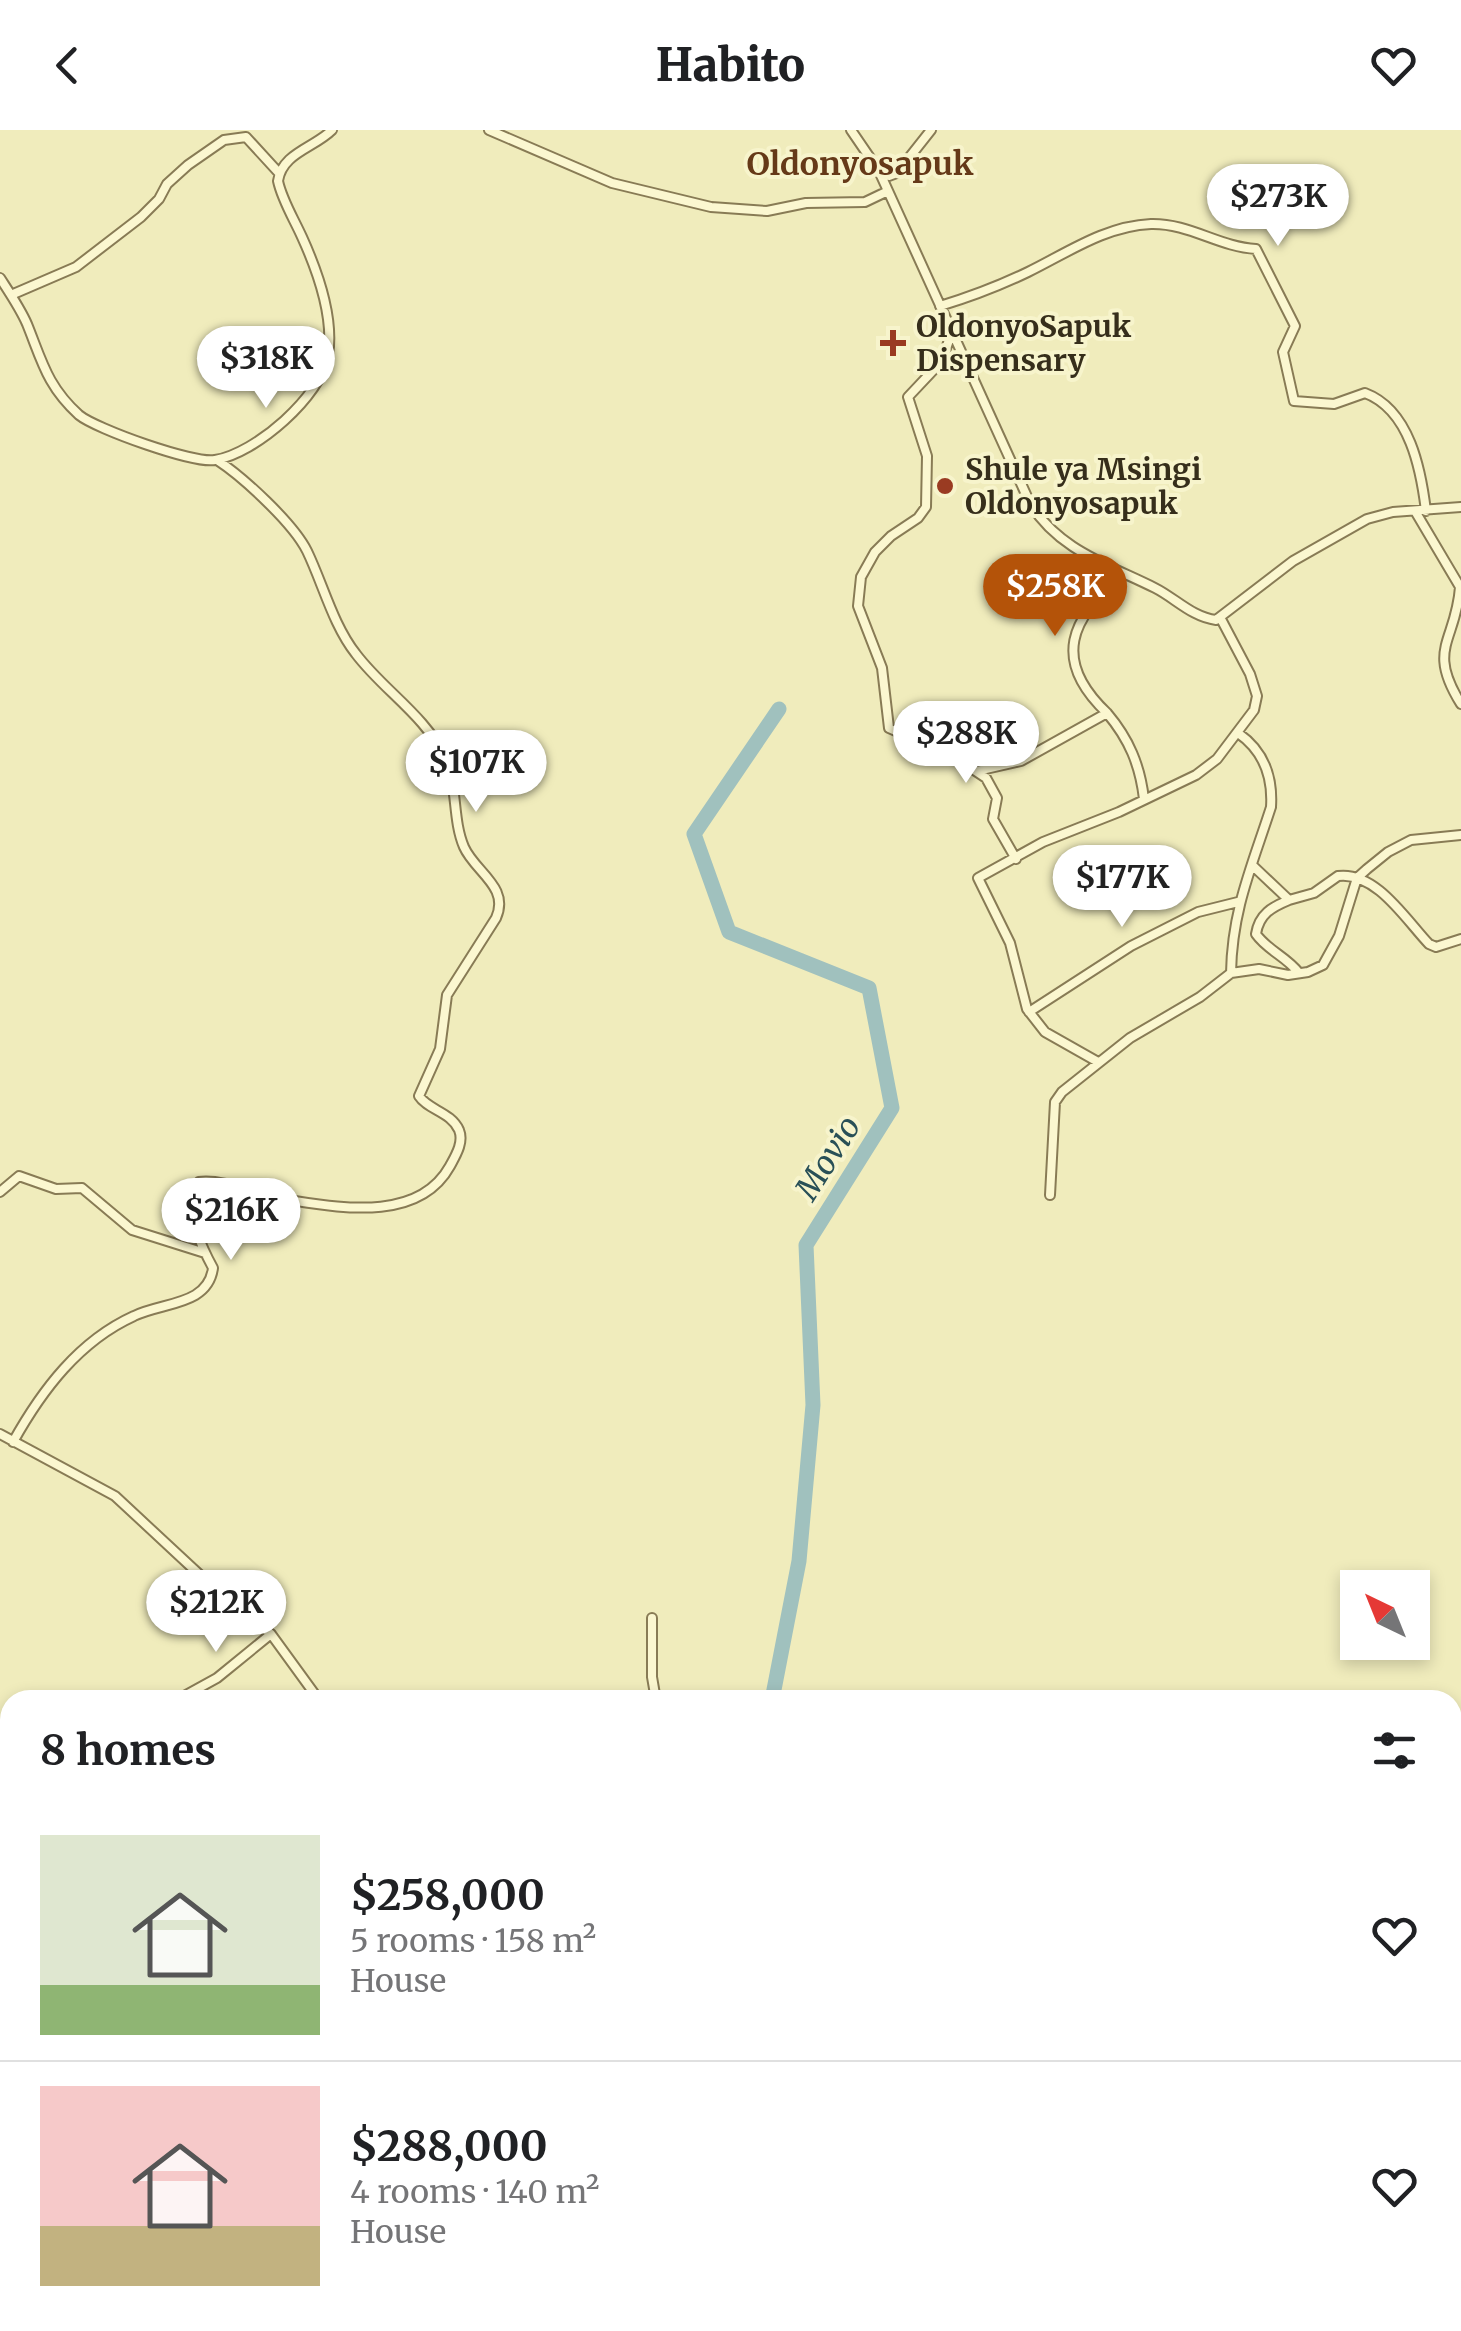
<!DOCTYPE html>
<meta charset="utf-8">
<style>
body{margin:0;font-family:Merriweather,serif;background:#f6f6f6;color:#202124;height:100vh;display:flex;flex-direction:column;font-size:38px;white-space:nowrap}
*{box-sizing:border-box;margin:0}
p{font-size:32px;color:#757577}
.icon{flex:none;width:55px;height:55px;fill:none;stroke:currentColor;stroke-width:2;stroke-linecap:round;stroke-linejoin:round}
.map{position:relative;flex:1;overflow:hidden}
.panel{position:absolute;left:0px;top:1560px;width:1462px;height:642px;display:flex;flex-direction:column;background:#fff;border-radius:30px 30px 0 0;box-shadow:0 5px 15px #0003}
.panel>*{flex:none}
.needle{width:65px;rotate:317deg}
.buttons{position:absolute;left:1340px;top:1440px;display:grid;gap:20px}
.buttons a{display:grid;place-items:center;width:90px;height:90px;border-radius:0px;background:#fff;box-shadow:0 5px 15px #0003;font-size:50px}
.price{position:absolute;translate:-50% -85px;padding:0 22px;border-radius:35px;background:#fff;color:#222;font-size:32px;line-height:65px;filter:drop-shadow(0 2px 5px #0008)}
.price::after{content:'';position:absolute;left:50%;top:60px;width:30px;height:22px;margin-left:-15px;background:inherit;clip-path:polygon(0 0,100% 0,50% 100%)}
.price.selected{background:#b45309;color:#fff}
ul{padding:0;list-style:none}
li{display:flex;align-items:center;gap:30px;height:250px;padding:0 40px}
li+li{border-top:2px solid #e0e0e0}
li span{display:grid;place-items:center;flex:none;width:280px;height:200px;border-radius:0px;color:#555}
li>.icon{margin-inline-start:auto}
span .icon{width:120px;height:120px;fill:#fffc;stroke-width:1}
li b{font-size:42px}
h2{display:flex;justify-content:space-between;align-items:center;height:120px;padding:0 40px;font-size:42px}
header{display:flex;justify-content:space-between;align-items:center;height:130px;padding:0 40px;background:#fff;font-size:45px;font-weight:800}
.map>svg:first-child{display:block}
</style>
<header><svg class="icon" aria-label="back" viewBox="0 0 24 24"><path d="M15 5l-7 7 7 7"/></svg>Habito<svg class="icon" aria-label="heart" viewBox="0 0 24 24"><path d="M12 20l-8-8c-3-5 5-10 8-4 3-6 11-1 8 4z"/></svg></header>
<div class="map">
<svg width="1461" height="2201" viewBox="0 0 1461 2201">
<rect width="100%" height="100%" fill="#f0ecbc"/>
<g fill="none" stroke-linecap="round" stroke-linejoin="round">
<path stroke="#a0c1be" stroke-width="15" d="M772 1570 799 1431 813 1275 806 1115 892 978 869 858 729 802 694 704 779 579
M220 2201 231 2192"/>
<g stroke="#887b55" stroke-width="12">
<path id="street" d="M489 0 612 53 711 77 767 81 806 73 865 72 888 61
M851 0 879 41 1029 371C1056 419 1109 435 1155 458 1175 468 1192 487 1216 490L1293 431 1367 389 1393 382 1461 377
M879 41 889 46 897 43 931 0
M0 148C9 162 20 178 27 194 42 231 47 256 79 285 96 299 194 334 215 330 255 324 322 266 328 225 334 188 317 140 302 107 294 89 282 70 278 51 282 23 314 18 332 0
M11 165 76 137 141 87 159 69 167 54 188 35 224 10 246 7 279 43
M940 176C970 167 999 156 1028 142 1067 123 1105 96 1151 94 1189 93 1219 117 1256 119L1295 196 1283 222 1294 271 1334 274 1365 263C1410 280 1421 340 1426 381
M952 202 941 232 908 267 927 326 926 377 918 388 891 406 875 422 861 447 858 476 882 538 889 598 953 626 986 648 997 668 993 689 1016 729
M1415 381 1460 457C1456 512 1426 518 1461 574
M1107 583C1051 530 1071 488 1122 444
M977 641 1021 631 1107 583C1129 609 1140 635 1144 669
M1252 735 1289 770 1314 763 1338 746C1376 741 1406 790 1429 814L1436 817 1461 809
M1289 770C1272 777 1259 784 1256 804 1267 820 1287 827 1299 843
M1231 843C1232 780 1252 736 1271 677 1273 646 1264 621 1238 603
M1029 882 1131 816 1198 782 1238 772
M1098 932 1045 902 1027 879 1010 813 978 748 1043 712 1119 682 1196 645 1217 629 1254 580 1257 566 1250 544 1221 489
M0 1062 19 1046 56 1059 82 1058 132 1100 205 1123
M1050 1065 1055 972 1062 962 1130 908 1200 867 1231 843 1259 839 1288 845 1308 842 1323 835 1339 806 1357 748 1367 739 1388 722 1411 710 1461 705
M0 1304 115 1366 229 1472 271 1504 319 1570
M13 1312C42 1260 79 1211 134 1186 162 1172 208 1176 213 1138 201 1116 181 1074 199 1052 221 1048 264 1066 289 1070 342 1078 419 1092 450 1036 456 1025 464 1012 459 1000 451 982 428 980 419 966L440 919 447 865 496 788C510 757 475 742 464 717 452 689 458 655 445 628 426 586 383 560 356 524 333 495 323 454 307 421 293 393 243 347 217 330
M652 1488V1547L656 1570
M177 1570 217 1548 271 1504
M0 1625 10 1623
M1458 1738 1461 1760
M1452 1869 1461 1866
M1452 1974C1461 1955 1454 1936 1461 1916
M1452 2044 1455 2057 1452 2064
M1452 2148 1453 2064
M548 2192 555 2201
M823 2192 826 2201
M996 2192 1003 2201
M1284 2192 1293 2201
M912 2201 925 2192
M1207 2201 1213 2192
M1388 2201H1403
M1437 2201 1440 2192"/>
</g>
<use href="#street" stroke="#fbf7d0" stroke-width="8"/>
</g>
<g fill="#9a3b22" stroke="#f7f4cc" stroke-width="4">
<path d="M888 198h10v10h10v10h-10v10h-10v-10h-10v-10h10z"/>
<circle cx="945" cy="356" r="10"/>
</g>
<g text-anchor="middle" dominant-baseline="central" stroke-width="8" stroke-linejoin="round" paint-order="stroke">
<g font-size="30" font-weight="bold" fill="#362e1b" stroke="#f7f4cc" text-anchor="start">
<text x="916" y="196">OldonyoSapuk<tspan x="916" dy="34">Dispensary</tspan></text>
<text x="965" y="339">Shule ya Msingi<tspan x="965" dy="34">Oldonyosapuk</tspan></text>
</g>
<g font-size="32" font-weight="bold" fill="#653918" stroke="#f7f4cc">
<text x="860" y="34">Oldonyosapuk</text>
</g>
<g font-size="32" font-style="italic" fill="#295057" stroke="#f7f4cc">
<text transform="translate(828 1028) rotate(-58)">Movio</text>
</g>
</g>
</svg>
<div class="buttons">
<a><svg class="needle" viewBox="-14 -14 28 28"><path d="M0-13l5 13h-10z" fill="#e53935"/><path d="M0 13l5-13h-10z" fill="#757577"/></svg></a>
</div>
<b class="price" style="left:1278px;top:119px">$273K</b>
<b class="price" style="left:266px;top:281px">$318K</b>
<b class="price selected" style="left:1055px;top:509px">$258K</b>
<b class="price" style="left:966px;top:656px">$288K</b>
<b class="price" style="left:476px;top:685px">$107K</b>
<b class="price" style="left:1122px;top:800px">$177K</b>
<b class="price" style="left:231px;top:1133px">$216K</b>
<b class="price" style="left:216px;top:1525px">$212K</b>
<section class="panel">
<h2>8 homes<svg class="icon" aria-label="filters" viewBox="0 0 24 24"><path d="M4 7h16M4 17h16"/><circle cx="9" cy="7" r="2"/><circle cx="15" cy="17" r="2"/></svg></h2>
<ul>
<li><span style="background:linear-gradient(#dfe7d0 75%,#8fb573 0)"><svg class="icon" aria-label="home" viewBox="0 0 24 24"><path d="M3 11l9-7 9 7M6 9v11h12V9"/></svg></span><div><b>$258,000</b><p>5 rooms · 158 m²</p><p>House</p></div><svg class="icon" aria-label="heart" viewBox="0 0 24 24"><path d="M12 20l-8-8c-3-5 5-10 8-4 3-6 11-1 8 4z"/></svg></li>
<li><span style="background:linear-gradient(#f6c9c9 70%,#c2b280 0)"><svg class="icon" aria-label="home" viewBox="0 0 24 24"><path d="M3 11l9-7 9 7M6 9v11h12V9"/></svg></span><div><b>$288,000</b><p>4 rooms · 140 m²</p><p>House</p></div><svg class="icon" aria-label="heart" viewBox="0 0 24 24"><path d="M12 20l-8-8c-3-5 5-10 8-4 3-6 11-1 8 4z"/></svg></li>
</ul>
</section>
</div>
